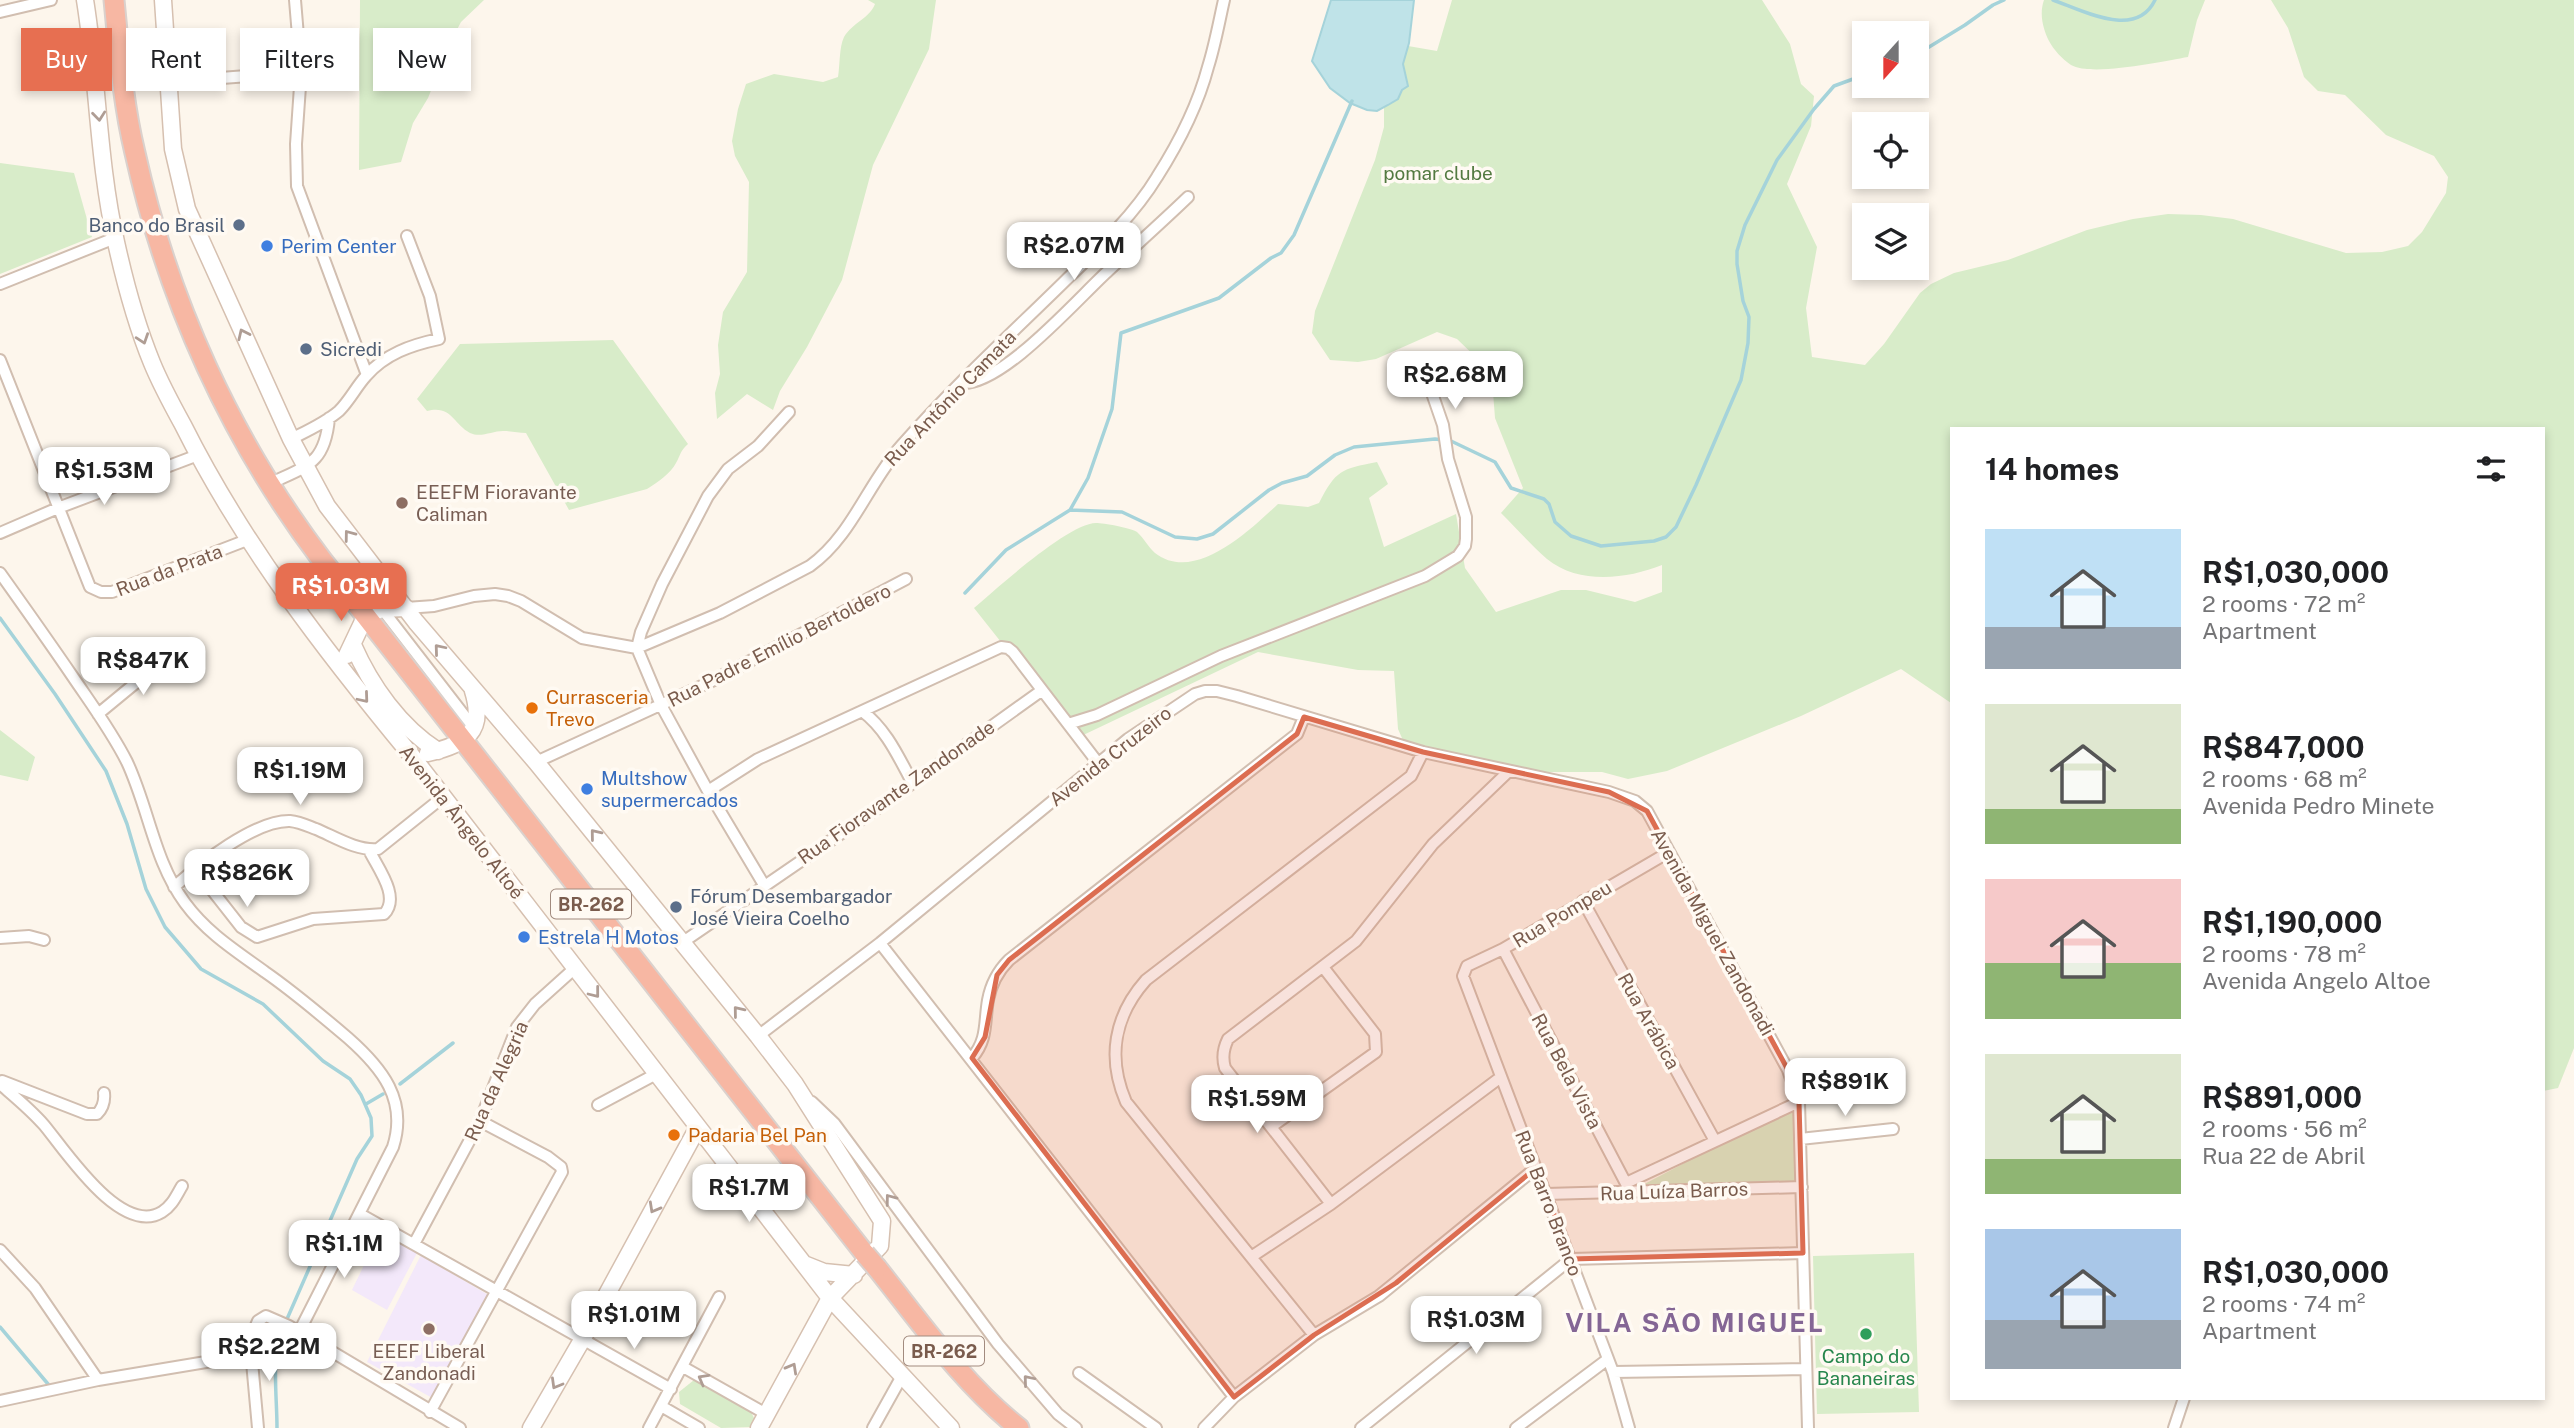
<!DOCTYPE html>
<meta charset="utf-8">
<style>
body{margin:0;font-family:"Public Sans",sans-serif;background:#f6f6f6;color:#202124;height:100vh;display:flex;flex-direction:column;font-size:26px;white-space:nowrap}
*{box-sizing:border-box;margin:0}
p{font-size:23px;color:#757577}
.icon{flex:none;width:38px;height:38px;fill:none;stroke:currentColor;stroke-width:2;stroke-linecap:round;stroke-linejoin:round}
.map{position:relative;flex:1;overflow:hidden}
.sheet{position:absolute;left:1950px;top:427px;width:595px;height:973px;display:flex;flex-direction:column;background:#fff;border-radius:0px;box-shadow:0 4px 10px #0003}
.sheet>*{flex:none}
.guide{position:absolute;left:21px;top:28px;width:665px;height:63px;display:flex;gap:14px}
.needle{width:46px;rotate:201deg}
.tools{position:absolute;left:1852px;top:21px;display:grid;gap:14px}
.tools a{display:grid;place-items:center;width:77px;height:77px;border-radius:0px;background:#fff;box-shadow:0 4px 10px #0003;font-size:35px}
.price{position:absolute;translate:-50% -60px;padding:0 16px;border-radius:14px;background:#fff;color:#222;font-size:23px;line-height:46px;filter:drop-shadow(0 2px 4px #0008)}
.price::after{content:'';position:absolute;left:50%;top:42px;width:21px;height:16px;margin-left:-10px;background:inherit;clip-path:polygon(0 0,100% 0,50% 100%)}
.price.active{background:#e76f51;color:#fff}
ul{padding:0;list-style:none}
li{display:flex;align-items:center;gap:21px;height:175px;padding:0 35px}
li span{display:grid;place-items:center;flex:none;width:196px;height:140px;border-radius:0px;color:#555}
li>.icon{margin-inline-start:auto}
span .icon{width:84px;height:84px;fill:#fffc;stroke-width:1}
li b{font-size:30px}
h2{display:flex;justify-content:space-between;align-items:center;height:84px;padding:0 35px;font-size:30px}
.chip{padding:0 24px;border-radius:0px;background:#fff;box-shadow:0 4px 10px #0003;font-size:24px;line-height:63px}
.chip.active{background:#e76f51;color:#fff}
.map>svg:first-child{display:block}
</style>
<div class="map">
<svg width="2574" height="1428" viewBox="0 0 2574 1428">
<rect width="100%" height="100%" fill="#fdf6ec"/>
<path fill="#f3e8fa" d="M380 1232 417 1253 387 1310 352 1290Z
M421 1255 490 1296 436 1400 367 1362Z"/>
<path fill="#d8ecc9" d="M360 0H484L461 22 450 43 428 98 413 123 401 162 359 170Z
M868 0H936L929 49 873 165 842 280 807 347 780 391 773 410 747 394 717 419 715 393 720 374 718 345 723 312 747 272 749 182 735 156 732 141 738 109 746 84 774 74 823 82 838 77C840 66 839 47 844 37 852 23 870 18 875 4Z
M1452 0H1762L1790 44 1801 84 1814 96 1811 126 1787 184 1817 247 1806 308 1812 357 1865 365 1884 344 1920 293 1931 284 1954 273 2008 260 2087 230 2133 219 2168 214 2201 215 2233 219 2346 253 2382 252 2408 246 2422 232 2446 193 2448 177 2434 156 2386 135 2345 95 2318 91 2304 77 2288 28 2271 0H2574V1048L2558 1088 2543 1091V429H1951V703L1901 669 1801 716 1667 771 1628 779 1602 772H1527L1405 745 1398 729 1394 671 1358 670 1258 652 1077 738 974 608C996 589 1069 523 1096 523 1103 523 1132 528 1137 532 1144 538 1148 547 1155 553 1195 584 1250 530 1278 504L1308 507 1319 503C1336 470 1341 469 1377 462L1388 484 1369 498 1384 547 1456 514 1465 568 1496 612 1561 590H1586L1635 602 1662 592V565C1627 579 1579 585 1547 559 1531 545 1516 528 1501 513L1523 488 1495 418 1492 379 1484 365 1457 339 1437 332 1376 359 1358 362 1330 360 1312 333 1315 311 1375 160 1384 127V107L1398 99 1402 90 1408 86 1403 64 1408 46 1437 51Z
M2044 0H2205L2197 20 2188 57C2164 61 2092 77 2071 65 2063 60 2053 49 2049 41 2043 29 2039 14 2044 0Z
M0 163 74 173 92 237 0 274Z
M613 340 688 444C680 451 681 454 676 463 671 473 657 483 647 489L569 510 526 433C518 433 511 431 503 431 492 431 481 438 470 433 453 424 452 405 427 411L417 399 460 344Z
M0 730 35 757 28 781 0 775Z
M1799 1103 1801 1186 1631 1191Z
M1914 1253 1919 1412 1817 1414 1813 1256Z
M694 1380 751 1412 755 1420 752 1427 721 1428 680 1404 679 1392Z"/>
<path fill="#bfe3e8" stroke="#a5d3da" stroke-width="2" d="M1331 0H1414L1409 43 1403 64 1408 86 1402 90 1398 99 1388 105 1377 111 1367 110 1350 103 1330 88 1312 61Z"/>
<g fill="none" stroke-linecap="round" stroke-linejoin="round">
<path stroke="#a5d3da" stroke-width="3.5" d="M2053 0C2082 10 2136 40 2155 0
M1916 55 1965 25 1993 5 2004 0
M1070 510 1122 512 1175 537 1197 539 1213 534 1269 490 1282 483 1307 476 1335 455 1354 447 1435 439 1451 441 1495 462 1511 488 1544 499 1549 504 1555 522 1571 536 1601 546 1654 541 1666 537 1676 527 1696 485 1741 380 1748 343 1749 317 1743 301 1737 264V251L1745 225 1777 160 1814 109 1834 86 1864 75
M965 593 1006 550 1070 510 1088 478 1112 409 1121 333 1219 298 1271 258 1281 253 1294 235 1352 101
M0 618 55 694 106 771 127 824 146 889 165 927 201 969 263 1004 323 1061 350 1079 361 1095 371 1118 372 1136 357 1159 280 1335C272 1365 277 1397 277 1428
M400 1084 453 1043
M366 1104 383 1094
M0 1327 48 1384"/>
<g stroke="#d1beb0" stroke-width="14">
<path id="street" d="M295 0 301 72 296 144 297 186 367 375
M0 12 51 0
M168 82 301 72
M0 284 115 238
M0 360 90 587 101 592H112L247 540
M962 383C1003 385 1078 298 1109 270 1135 246 1162 222 1188 197
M291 439C307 431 325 423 339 411 350 400 356 387 366 376 385 354 411 345 439 339L430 296 407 236
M269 484C306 466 325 465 329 418
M0 533 58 508 198 455
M0 573C25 608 49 642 73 677 92 705 112 732 127 762 149 809 154 861 185 903 207 933 236 951 265 972 294 992 321 1015 348 1038 382 1068 408 1100 393 1147L299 1332
M406 608 434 606 474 596 495 594 508 596 521 601 582 638 637 648 720 613 810 566C852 536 868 483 902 445 953 387 1011 334 1066 280 1098 249 1134 215 1157 177 1178 144 1198 105 1208 67 1215 45 1219 22 1224 0
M382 609 474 728
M862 711C886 729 898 756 912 782
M98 714 149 672 177 660
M1068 724 1097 715 1221 656 1425 576 1458 556 1465 546 1466 539V517L1448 459 1443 425 1433 396
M536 762 708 683 906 579
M708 791 758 759 1001 647 1008 648 1013 652 1098 763
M191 873 208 885 241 927 257 937 313 919 384 914C401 897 377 867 369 850
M764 885 708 791 661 705 637 648 641 632 662 584 708 496 728 469 758 446 789 412
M174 887C200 864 255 820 290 821 300 822 308 826 316 829 335 837 357 851 378 849L443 797
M1583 901 1715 1141
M0 938 29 936 44 940
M683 942 868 815 1041 691
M880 943 1234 1397
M1503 949 1631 1193
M758 1036 880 943 1128 739 1195 694 1205 691H1217L1237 696 1423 752 1609 792 1635 801 1647 811 1788 1070 1799 1102 1808 1428
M972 1058C988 1039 984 1023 988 1000 991 984 998 971 1009 960L1297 734 1304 717
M2 1081 87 1114H97C103 1108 105 1102 104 1093
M0 1084C15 1097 30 1109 44 1125 65 1150 121 1237 162 1212 172 1206 176 1196 182 1186
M812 1102 834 1123 998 1344 1058 1414 1076 1428
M598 1105 658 1073
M1271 1127 1376 1052 1375 1034 1323 967
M1800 1139 1893 1129
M1626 1183 1799 1102
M1546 1194 1802 1187
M1331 1204 1225 1068C1222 1058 1223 1049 1228 1039L1356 941 1433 844 1508 772
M360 1214 671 1389
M414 1244 480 1121 517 1027 535 1004 575 968
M0 1250 35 1288 98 1380
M1251 1257 1331 1204 1501 1077
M1314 1335 1126 1102C1107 1058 1114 1016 1146 980L1411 776 1423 752
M250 1340 258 1428
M683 1367 766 1414
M1613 1372 1806 1369
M1079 1373 1156 1428
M0 1401 98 1380 224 1359 250 1340 258 1321 266 1316 289 1326 460 1428
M661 1406 699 1428
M430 1412 562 1172 561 1167 548 1157 480 1121
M649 1428 719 1297
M873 1428 902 1376
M1204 1428 1234 1397 1314 1335 1379 1296 1536 1168
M1361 1428 1571 1259 1803 1253
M1516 1428 1608 1359
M1629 1428 1613 1372 1463 976 1467 966 1503 949 1669 852
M2174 1428 2184 1398"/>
</g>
<g stroke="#d6c0b0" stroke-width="19">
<path id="secondary" d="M85 0C98 80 98 163 116 242 125 283 136 324 152 363 161 385 172 405 183 425 243 545 326 652 411 755L830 1298 951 1428
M163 0 173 149 187 209 291 439 327 506 416 622 536 762 758 1036 795 1084 882 1221 880 1246 830 1298 759 1428
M353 645C371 686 400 727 438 751
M347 655 366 615 382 609 406 608
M428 753C464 745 486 733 473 691
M804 1264 824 1272 854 1275
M531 1428 582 1340 698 1127"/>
</g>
<g stroke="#dad1cd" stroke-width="23">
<path id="highway" d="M114 0C119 51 123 103 135 153 168 301 231 440 322 560L865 1254
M877 1268C921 1323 963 1384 1019 1428"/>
</g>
<use href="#street" stroke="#fff" stroke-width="10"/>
<use href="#secondary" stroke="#fff" stroke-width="16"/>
<use href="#highway" stroke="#f7b7a3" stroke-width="19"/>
<g stroke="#dad1cd" stroke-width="23" stroke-linecap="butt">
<path id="highway-bridge" d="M865 1254 877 1268"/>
</g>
<use href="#highway-bridge" stroke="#f7b7a3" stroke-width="19"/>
</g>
<defs><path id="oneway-chevron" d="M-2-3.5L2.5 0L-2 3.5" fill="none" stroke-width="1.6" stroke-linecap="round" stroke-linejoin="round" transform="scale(1.75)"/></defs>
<g stroke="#af9d94">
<use href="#oneway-chevron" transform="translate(99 116) rotate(84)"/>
<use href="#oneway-chevron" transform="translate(243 334) rotate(-115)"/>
<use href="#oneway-chevron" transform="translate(143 339) rotate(71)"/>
<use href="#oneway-chevron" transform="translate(349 535) rotate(-127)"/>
<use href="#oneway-chevron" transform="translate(439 649) rotate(-130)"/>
<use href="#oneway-chevron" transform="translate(364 698) rotate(50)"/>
<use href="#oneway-chevron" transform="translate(595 834) rotate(-129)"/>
<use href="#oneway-chevron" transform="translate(595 993) rotate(52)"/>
<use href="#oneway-chevron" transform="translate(738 1011) rotate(-129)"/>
<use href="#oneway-chevron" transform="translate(890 1199) rotate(-127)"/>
<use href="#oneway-chevron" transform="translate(654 1208) rotate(119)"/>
<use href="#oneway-chevron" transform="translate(792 1368) rotate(-61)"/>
<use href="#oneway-chevron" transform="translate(703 1379) rotate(-151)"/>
<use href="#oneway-chevron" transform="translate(1028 1380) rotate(-130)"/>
<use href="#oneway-chevron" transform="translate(556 1384) rotate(120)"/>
</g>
<path fill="#dc6d51" fill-opacity="0.2" stroke="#dc6d51" stroke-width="5" stroke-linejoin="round" d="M1304 717 1423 752 1609 792 1647 811 1788 1070 1799 1102 1803 1253 1571 1259 1536 1168 1396 1283 1314 1335 1234 1397 972 1058 985 1037 997 975 1009 960 1297 734Z"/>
<g fill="#5c6f8a" stroke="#fffaf3" stroke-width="2.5">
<circle cx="239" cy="225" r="7"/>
<circle cx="306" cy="349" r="7"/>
<circle cx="676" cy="907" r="7"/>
</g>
<g fill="#3f7fe0" stroke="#fffaf3" stroke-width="2.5">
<circle cx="267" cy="246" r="7"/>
<circle cx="587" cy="789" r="7"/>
<circle cx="524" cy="937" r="7"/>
</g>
<g fill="#8d6e63" stroke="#fffaf3" stroke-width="2.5">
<circle cx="402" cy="503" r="7"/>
<circle cx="429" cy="1329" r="7"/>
</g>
<g fill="#e8710a" stroke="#fffaf3" stroke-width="2.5">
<circle cx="532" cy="708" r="7"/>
<circle cx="674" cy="1135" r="7"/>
</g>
<circle fill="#2e9e5b" stroke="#fffaf3" stroke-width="2.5" cx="1866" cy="1334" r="7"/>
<g text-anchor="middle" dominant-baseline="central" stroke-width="7" stroke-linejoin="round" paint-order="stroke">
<g fill="#fffaf3" stroke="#a28b7f" stroke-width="2">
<rect x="551" y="889.5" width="80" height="29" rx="5"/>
<rect x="904" y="1336.5" width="80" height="29" rx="5"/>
</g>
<g font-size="18" font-weight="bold" fill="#7a5c4d">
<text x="591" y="904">BR-262</text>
<text x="944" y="1351">BR-262</text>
</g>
<g font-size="19" fill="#537a41" stroke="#fffaf3">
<text x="1438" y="173">pomar clube</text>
</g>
<g font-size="19" fill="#4e5e75" stroke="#fffaf3" text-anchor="start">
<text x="225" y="225" text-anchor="end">Banco do Brasil</text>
<text x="320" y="349">Sicredi</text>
<text x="690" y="896">Fórum Desembargador<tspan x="690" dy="22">José Vieira Coelho</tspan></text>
</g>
<g font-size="19" fill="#366cbe" stroke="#fffaf3" text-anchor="start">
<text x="281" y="246">Perim Center</text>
<text x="601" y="778">Multshow<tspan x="601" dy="22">supermercados</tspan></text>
<text x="538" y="937">Estrela H Motos</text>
</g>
<g font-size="19" fill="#7a5c4d" stroke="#fffaf3">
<text transform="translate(950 398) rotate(-46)">Rua Antônio Camata</text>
<text transform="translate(169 570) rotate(-21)">Rua da Prata</text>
<text transform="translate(779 645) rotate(-27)">Rua Padre Emílio Bertoldero</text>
<text transform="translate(1110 756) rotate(-38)">Avenida Cruzeiro</text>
<text transform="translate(896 792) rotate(-35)">Rua Fioravante Zandonade</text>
<text transform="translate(462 822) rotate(52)">Avenida Ângelo Altoé</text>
<text transform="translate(1562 914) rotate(-31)">Rua Pompeu</text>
<text transform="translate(1713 932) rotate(61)">Avenida Miguel Zandonadi</text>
<text transform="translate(1649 1021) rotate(61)">Rua Arábica</text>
<text transform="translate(1567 1071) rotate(62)">Rua Bela Vista</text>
<text transform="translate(496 1081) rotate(-66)">Rua da Alegria</text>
<text transform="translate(1674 1191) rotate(-2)">Rua Luíza Barros</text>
<text transform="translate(1549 1203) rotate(69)">Rua Barro Branco</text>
</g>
<g font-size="19" fill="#785e54" stroke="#fffaf3" text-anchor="start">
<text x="416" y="492">EEEFM Fioravante<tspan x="416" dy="22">Caliman</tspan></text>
<text x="429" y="1351" text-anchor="middle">EEEF Liberal<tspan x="429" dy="22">Zandonadi</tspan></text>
</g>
<g font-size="19" fill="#c56008" stroke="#fffaf3" text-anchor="start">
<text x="546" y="697">Currasceria<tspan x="546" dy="22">Trevo</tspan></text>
<text x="688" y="1135">Padaria Bel Pan</text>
</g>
<g font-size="19" fill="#27864d" stroke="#fffaf3">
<text x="1866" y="1356">Campo do<tspan x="1866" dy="22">Bananeiras</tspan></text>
</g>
<g font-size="26" font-weight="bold" letter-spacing="2" fill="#846695" stroke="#fffaf3">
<text x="1695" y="1322">VILA SÃO MIGUEL</text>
</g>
</g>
</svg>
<div class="tools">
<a><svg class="needle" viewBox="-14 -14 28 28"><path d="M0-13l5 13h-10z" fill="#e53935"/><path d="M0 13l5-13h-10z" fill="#757577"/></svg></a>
<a><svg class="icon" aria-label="locate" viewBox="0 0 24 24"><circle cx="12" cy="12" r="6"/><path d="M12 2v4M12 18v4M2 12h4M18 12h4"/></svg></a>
<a><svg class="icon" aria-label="layers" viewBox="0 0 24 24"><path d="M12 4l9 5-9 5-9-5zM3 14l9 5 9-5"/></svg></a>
</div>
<b class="price" style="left:1074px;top:282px">R$2.07M</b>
<b class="price" style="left:1455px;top:411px">R$2.68M</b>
<b class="price" style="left:104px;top:507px">R$1.53M</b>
<b class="price active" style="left:341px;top:623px">R$1.03M</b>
<b class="price" style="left:143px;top:697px">R$847K</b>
<b class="price" style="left:300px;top:807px">R$1.19M</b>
<b class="price" style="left:247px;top:909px">R$826K</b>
<b class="price" style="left:1845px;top:1118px">R$891K</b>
<b class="price" style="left:1257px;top:1135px">R$1.59M</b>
<b class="price" style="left:749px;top:1224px">R$1.7M</b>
<b class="price" style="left:344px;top:1280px">R$1.1M</b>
<b class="price" style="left:634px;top:1351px">R$1.01M</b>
<b class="price" style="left:1476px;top:1356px">R$1.03M</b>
<b class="price" style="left:269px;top:1383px">R$2.22M</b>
<div class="guide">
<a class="chip active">Buy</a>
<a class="chip">Rent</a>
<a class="chip">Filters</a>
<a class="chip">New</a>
</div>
<section class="sheet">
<h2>14 homes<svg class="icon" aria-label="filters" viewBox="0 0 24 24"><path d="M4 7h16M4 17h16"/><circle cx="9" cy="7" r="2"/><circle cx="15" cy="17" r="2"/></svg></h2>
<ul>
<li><span style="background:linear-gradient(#bfe0f5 70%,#9aa5b1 0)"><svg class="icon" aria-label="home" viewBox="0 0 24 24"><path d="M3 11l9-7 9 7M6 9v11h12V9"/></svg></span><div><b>R$1,030,000</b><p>2 rooms · 72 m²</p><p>Apartment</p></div></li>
<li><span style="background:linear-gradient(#dfe7d0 75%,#8fb573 0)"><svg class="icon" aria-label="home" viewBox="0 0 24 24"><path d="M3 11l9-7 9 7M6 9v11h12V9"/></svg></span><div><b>R$847,000</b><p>2 rooms · 68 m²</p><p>Avenida Pedro Minete</p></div></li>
<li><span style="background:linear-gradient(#f6c9c9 60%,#8fb573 0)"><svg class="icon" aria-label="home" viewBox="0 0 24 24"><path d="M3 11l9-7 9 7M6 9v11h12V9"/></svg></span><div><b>R$1,190,000</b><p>2 rooms · 78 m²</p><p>Avenida Angelo Altoe</p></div></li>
<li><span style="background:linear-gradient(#dfe7d0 75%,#8fb573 0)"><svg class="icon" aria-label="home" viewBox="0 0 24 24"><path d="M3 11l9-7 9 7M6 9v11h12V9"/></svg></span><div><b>R$891,000</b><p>2 rooms · 56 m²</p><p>Rua 22 de Abril</p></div></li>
<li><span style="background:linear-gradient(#a9c7e8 65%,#9aa5b1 0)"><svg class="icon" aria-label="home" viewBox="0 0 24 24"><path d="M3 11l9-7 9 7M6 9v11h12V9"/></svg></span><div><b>R$1,030,000</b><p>2 rooms · 74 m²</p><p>Apartment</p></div></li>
</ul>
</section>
</div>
